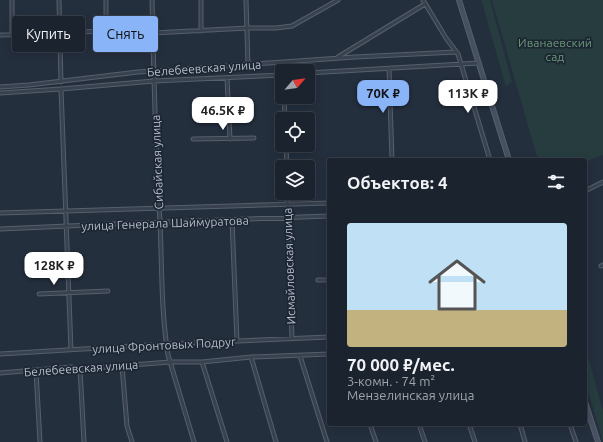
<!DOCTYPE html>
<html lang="ru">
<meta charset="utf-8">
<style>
body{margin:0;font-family:Ubuntu,sans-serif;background:#242b36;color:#f1f3f6;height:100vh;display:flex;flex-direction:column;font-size:15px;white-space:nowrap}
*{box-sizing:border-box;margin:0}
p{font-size:13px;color:#a0a4aa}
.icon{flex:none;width:22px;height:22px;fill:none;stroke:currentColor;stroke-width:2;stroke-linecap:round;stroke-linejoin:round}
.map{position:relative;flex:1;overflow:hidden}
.sheet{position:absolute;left:327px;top:158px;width:260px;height:268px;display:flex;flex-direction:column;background:#1b232e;border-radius:4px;box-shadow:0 2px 10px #0003,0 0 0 1px #39404a}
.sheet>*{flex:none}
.banner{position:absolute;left:12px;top:16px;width:255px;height:36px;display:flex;gap:8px}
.needle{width:26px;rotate:62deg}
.buttons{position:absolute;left:275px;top:64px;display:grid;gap:8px}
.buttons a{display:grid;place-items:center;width:40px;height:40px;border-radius:4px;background:#1b232e;box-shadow:0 2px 10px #0003,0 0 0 1px #39404a;font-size:20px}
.price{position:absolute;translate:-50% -34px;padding:0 9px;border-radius:8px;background:#fff;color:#222;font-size:13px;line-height:26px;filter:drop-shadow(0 1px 2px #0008)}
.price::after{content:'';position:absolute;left:50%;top:24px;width:12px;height:9px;margin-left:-6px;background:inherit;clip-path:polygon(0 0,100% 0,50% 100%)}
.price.active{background:#8ab4f8;color:#111}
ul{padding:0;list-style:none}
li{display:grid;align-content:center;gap:8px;height:212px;padding:0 20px}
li+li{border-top:1px solid #39404a}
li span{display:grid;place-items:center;height:124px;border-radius:4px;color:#555}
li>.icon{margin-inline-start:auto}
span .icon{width:72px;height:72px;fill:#fffc;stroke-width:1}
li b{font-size:17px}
h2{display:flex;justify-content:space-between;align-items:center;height:48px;padding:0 20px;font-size:17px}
.tag{padding:0 14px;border-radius:4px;background:#1b232e;box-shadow:0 2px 10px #0003,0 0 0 1px #39404a;font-size:14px;line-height:36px}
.tag.active{background:#8ab4f8;color:#111}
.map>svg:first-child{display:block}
</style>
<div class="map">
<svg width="603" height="442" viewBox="0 0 603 442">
<rect width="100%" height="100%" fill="#242f3e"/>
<path fill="#263c3f" d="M482 0H490L512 82 506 87 482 2Z
M492 0H603V155L585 162V160H538Z
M585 346 603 411V442L585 381Z"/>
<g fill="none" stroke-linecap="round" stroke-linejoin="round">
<g stroke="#565f6c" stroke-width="5">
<path id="street" d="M59 0 61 82
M106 0V31
M152 0C154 74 155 148 160 222 162 266 161 311 168 355L194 442
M201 0V31
M246 0 248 65
M423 0 446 38 458 54 490 160
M0 35 106 31 153 33 248 28H276L292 26 338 0
M12 35V0
M338 57 425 4
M389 68 392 160
M308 73 479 63
M227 78 230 139
M0 87 29 85 138 72 355 57 456 52
M61 89 71 350
M0 93 61 89 154 81 282 75
M284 97 285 119
M193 139 254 138
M286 145 287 167
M585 191 603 182
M287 193 292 339
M0 213 329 203
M232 220 237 341
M0 229 113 224 329 216
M601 266 603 265
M318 280H329
M39 294 108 291
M0 354 166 344 329 337
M300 356 327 442
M251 357 276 442
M202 362 227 442
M122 366 127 426 132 442
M80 369 84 442
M36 371 40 442
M0 373 72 367 80 369 170 362H202L251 357 329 354
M370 424 376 442
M419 424 425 442
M469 424 475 442
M520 424 525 442
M570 424 576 442"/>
</g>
<g stroke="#565f6c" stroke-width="6">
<path id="secondary" d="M459 0 509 160
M585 402 598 442"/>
</g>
<use href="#street" stroke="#38414e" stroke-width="3"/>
<use href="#secondary" stroke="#465061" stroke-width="4"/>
</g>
<g text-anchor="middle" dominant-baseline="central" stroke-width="3.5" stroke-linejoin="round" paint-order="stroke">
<g font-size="12" fill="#6b9a76" stroke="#1d2633">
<text x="555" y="42">Иванаевский<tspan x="555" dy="14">сад</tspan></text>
</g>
<g font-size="12" fill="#b4bcc9" stroke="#1d2633">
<text transform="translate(204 68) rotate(-4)">Белебеевская улица</text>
<text transform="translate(157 162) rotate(-92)">Сибайская улица</text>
<text transform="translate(165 223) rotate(-2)">улица Генерала Шаймуратова</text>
<text transform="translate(289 266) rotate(-92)">Исмайловская улица</text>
<text transform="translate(164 345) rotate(-3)">улица Фронтовых Подруг</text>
<text transform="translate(81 368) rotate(-4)">Белебеевская улица</text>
</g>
</g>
</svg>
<div class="buttons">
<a><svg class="needle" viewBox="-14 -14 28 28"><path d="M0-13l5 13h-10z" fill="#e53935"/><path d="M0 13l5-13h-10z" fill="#a0a4aa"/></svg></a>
<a><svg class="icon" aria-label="locate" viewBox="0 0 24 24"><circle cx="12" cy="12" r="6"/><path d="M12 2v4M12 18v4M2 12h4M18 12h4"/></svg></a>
<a><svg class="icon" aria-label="layers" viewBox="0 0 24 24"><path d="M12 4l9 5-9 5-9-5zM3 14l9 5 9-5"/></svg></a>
</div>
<b class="price active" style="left:383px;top:114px">70K ₽</b>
<b class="price" style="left:468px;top:114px">113K ₽</b>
<b class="price" style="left:223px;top:131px">46.5K ₽</b>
<b class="price" style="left:54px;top:286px">128K ₽</b>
<div class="banner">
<a class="tag">Купить</a>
<a class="tag active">Снять</a>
</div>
<section class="sheet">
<h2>Объектов: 4<svg class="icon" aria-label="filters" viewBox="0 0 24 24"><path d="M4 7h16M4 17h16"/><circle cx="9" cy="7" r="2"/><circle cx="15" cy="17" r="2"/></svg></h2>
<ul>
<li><span style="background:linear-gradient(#bfe0f5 70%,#c2b280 0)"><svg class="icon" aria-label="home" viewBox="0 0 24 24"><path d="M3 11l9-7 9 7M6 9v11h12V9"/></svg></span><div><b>70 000 ₽/мес.</b><p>3-комн. · 74 m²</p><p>Мензелинская улица</p></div></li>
</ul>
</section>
</div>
